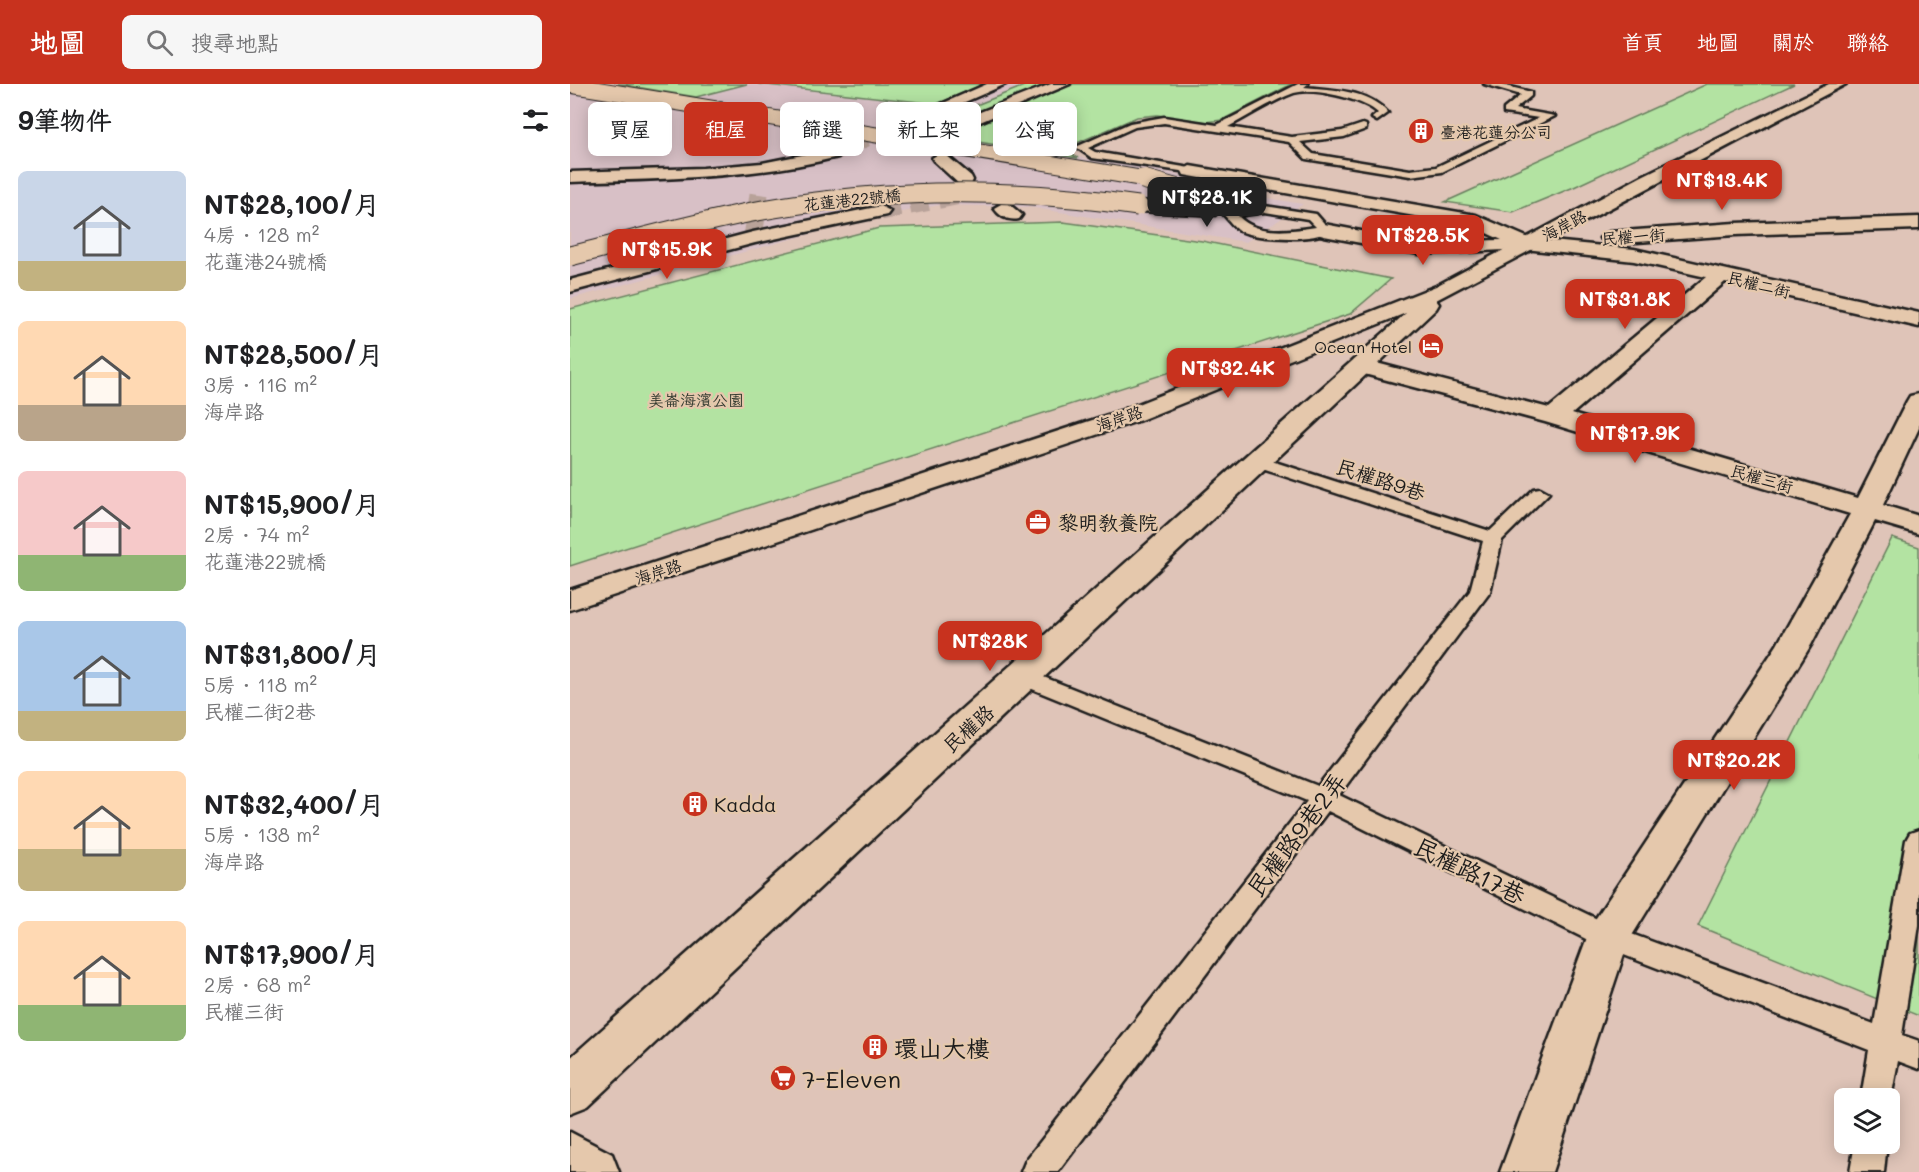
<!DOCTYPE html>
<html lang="zh-TW">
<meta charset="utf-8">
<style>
body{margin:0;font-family:Mali,"LXGW WenKai TC",sans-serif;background:#f6f6f6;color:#202124;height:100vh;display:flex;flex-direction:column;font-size:22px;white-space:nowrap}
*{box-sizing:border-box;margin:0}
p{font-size:20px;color:#757577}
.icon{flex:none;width:33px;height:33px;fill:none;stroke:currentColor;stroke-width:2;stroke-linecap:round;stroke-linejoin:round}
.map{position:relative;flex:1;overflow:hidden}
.sheet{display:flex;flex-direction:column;background:#fff;width:570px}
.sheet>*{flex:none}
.banner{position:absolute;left:18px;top:18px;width:570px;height:54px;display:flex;gap:12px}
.buttons{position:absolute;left:1264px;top:1004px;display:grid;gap:12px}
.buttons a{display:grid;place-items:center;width:66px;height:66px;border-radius:9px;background:#fff;box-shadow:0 3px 15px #0003;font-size:30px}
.price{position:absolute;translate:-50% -51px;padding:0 14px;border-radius:12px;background:#c8321e;color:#fff;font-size:20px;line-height:39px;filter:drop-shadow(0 2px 3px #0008)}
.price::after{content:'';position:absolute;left:50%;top:36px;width:18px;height:14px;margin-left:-9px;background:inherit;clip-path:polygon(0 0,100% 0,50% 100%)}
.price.on{background:#222;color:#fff}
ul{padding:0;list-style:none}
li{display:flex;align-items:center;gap:18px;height:150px;padding:0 18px}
li span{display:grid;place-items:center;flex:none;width:168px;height:120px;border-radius:9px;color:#555}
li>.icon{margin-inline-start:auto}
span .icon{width:72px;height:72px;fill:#fffc;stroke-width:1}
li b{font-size:26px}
h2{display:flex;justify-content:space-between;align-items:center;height:72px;padding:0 18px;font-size:26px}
.tag{padding:0 21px;border-radius:9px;background:#fff;box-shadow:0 3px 15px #0003;font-size:21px;line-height:54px}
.tag.on{background:#c8321e;color:#fff}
header{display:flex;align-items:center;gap:36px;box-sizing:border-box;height:84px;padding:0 30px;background:#c8321e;color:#fff}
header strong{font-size:28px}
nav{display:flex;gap:33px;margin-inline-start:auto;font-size:21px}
.search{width:420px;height:54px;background:#f6f6f6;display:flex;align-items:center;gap:15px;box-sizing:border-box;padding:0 21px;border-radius:9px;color:#757577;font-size:22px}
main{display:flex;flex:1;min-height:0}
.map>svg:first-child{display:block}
</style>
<header>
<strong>地圖</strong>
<div class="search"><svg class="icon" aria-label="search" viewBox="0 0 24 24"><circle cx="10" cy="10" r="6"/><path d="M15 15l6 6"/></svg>搜尋地點</div>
<nav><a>首頁</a><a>地圖</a><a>關於</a><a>聯絡</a></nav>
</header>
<main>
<section class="sheet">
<h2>9筆物件<svg class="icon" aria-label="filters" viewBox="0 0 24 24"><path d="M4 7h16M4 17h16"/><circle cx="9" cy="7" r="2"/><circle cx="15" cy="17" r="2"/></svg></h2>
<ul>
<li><span style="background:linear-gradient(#c9d6e8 75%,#c2b280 0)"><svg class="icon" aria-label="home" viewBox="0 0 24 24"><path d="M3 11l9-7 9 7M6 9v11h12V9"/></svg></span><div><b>NT$28,100/月</b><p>4房 · 128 m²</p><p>花蓮港24號橋</p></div></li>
<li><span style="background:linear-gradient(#ffd9b3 70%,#b9a48a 0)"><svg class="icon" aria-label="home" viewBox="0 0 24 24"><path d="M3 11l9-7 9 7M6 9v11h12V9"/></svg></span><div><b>NT$28,500/月</b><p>3房 · 116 m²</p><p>海岸路</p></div></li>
<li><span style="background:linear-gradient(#f6c9c9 70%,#8fb573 0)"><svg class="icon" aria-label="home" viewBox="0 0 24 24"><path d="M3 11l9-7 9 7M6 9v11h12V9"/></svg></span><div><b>NT$15,900/月</b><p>2房 · 74 m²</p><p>花蓮港22號橋</p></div></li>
<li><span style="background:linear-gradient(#a9c7e8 75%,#c2b280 0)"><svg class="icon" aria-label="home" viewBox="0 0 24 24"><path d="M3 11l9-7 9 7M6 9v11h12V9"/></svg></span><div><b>NT$31,800/月</b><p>5房 · 118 m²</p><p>民權二街2巷</p></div></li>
<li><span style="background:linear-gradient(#ffd9b3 65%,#c2b280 0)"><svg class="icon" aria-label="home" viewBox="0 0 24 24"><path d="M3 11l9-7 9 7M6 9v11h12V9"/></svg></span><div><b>NT$32,400/月</b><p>5房 · 138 m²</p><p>海岸路</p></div></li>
<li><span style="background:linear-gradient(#ffd9b3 70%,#8fb573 0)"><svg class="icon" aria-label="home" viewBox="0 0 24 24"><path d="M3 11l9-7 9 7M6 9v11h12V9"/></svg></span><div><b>NT$17,900/月</b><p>2房 · 68 m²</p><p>民權三街</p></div></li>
</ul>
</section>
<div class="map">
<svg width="1349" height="1088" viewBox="0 0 1349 1088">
<rect width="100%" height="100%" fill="#dfc4b8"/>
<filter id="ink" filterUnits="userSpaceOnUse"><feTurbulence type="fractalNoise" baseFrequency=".0167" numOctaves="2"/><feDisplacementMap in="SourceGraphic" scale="12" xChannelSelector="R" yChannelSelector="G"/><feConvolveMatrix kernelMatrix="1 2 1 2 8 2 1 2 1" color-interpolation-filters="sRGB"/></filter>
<g filter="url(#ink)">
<path fill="#d8c0c6" d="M0 0H529L398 55 622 92 653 107 733 120 676 158 458 123 370 121 304 133 0 215Z"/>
<path fill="#b3e3a2" stroke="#68805f" stroke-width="1.5" d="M48 0H177L126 13Z
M188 0H414L367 20Z
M459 0H722L652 36 636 38 587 31 567 33 502 61 498 68 508 74 341 47Z
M1137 0H1224L1004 103 943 128 875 118Z
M493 138 632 157 821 195 780 230 0 482V225L309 144Z
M1322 454 1349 463V932L1128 842Z"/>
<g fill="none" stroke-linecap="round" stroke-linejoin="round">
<path stroke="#b8a299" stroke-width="15" stroke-dasharray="15 8" stroke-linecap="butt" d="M262 70 335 39"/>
<path stroke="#b8a299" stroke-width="19" stroke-dasharray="19 10" stroke-linecap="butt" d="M311 127 395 110
M183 154 189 110"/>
<g stroke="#1c1c1c" stroke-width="5">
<path id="lane" d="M728 0H738L734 3C763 6 797 5 818 29L807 37 802 34 808 29C794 15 742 3 724 9 702 17 679 32 658 43L722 53 772 47 793 40 796 41V45L774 53 730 58 743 70 840 86 866 83 969 34 934 29V25L951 11 914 0H928L961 8V12L945 25 985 32 872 88 840 92 736 75 719 58 594 39 565 43 518 64 525 68 620 84 625 87 624 89 522 74 506 63 560 39 594 33 647 41Z
M695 122 746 130 760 146C746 158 688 155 670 147 664 144 658 135 653 130L659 127ZM695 128 738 135 746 143C720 147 687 152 668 132Z
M686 372 920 447 964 405 970 404 979 409 932 456 920 508 769 711 1048 845 1304 940 1336 756 1340 749 1349 746V841L1332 951 1349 957V985L1328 977 1320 1020V1014H1291L1299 966 1028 861 758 727 488 1088H451L456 1076 737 717 445 598 442 593 445 588 453 586 461 588 748 702 900 507 913 457 680 381 677 377Z
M1285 1059H1317L1314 1088H1280Z"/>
</g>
<g stroke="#1c1c1c" stroke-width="5">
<path id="street" d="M417 0H436L340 42H330L328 39Z
M481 0H500L410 38 379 56 371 51 400 32Z
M262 65 268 67 270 70 268 73C180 95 90 95 0 98V88L133 84 192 79Z
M370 69 376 71 401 92 403 96 401 100H389L364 77 362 74Z
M620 82 906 131 961 155 1064 165 1349 229V243L1155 198 1002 330 1288 414 1337 317 1340 312 1349 310V344L1313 421 1349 432V450L1305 437 1241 561 1058 858 982 1088H930L1022 840 1207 561 1280 430 975 338 783 287 779 282 783 277 791 275 979 324 1136 193 1064 177 955 165 849 170 754 152 747 150 745 146 747 142 754 140 849 158 932 156 901 142 614 91 612 87Z
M622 104C632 106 642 118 648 127L645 131 568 127 559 122 568 117 623 120 613 109Z
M433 119 439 120 452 131 449 135C439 137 430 133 424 124Z
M311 122 320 127 317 131 185 159 0 208V196L183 148Z
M1349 133V145L1165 151 1039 160 1030 154 1039 148 1165 139Z
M0 1048 42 1070 49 1088H0Z"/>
</g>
<g stroke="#1c1c1c" stroke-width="5">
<path id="secondary" d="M1259 0H1276L866 216 869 220 866 225 18 1022 0 1029V974L836 229 568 337 0 526V506L550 327 866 202 1072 92Z"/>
</g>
<use href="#lane" fill="#e5c8ac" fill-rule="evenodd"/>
<use href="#street" fill="#e5c8ac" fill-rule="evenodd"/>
<use href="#secondary" fill="#e5c8ac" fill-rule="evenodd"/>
<g stroke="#1c1c1c" stroke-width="17" stroke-linecap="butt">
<path id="street-bridge-far1" d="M0 1 582 96"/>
</g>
<g stroke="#1c1c1c" stroke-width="21" stroke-linecap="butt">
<path id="street-bridge" d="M573 95 622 109
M0 172C60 157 121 140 182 128 310 104 439 103 568 122"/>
</g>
<use href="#street-bridge-far1" stroke="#e5c8ac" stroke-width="15"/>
<use href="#street-bridge" stroke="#e5c8ac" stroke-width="19"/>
</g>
</g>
<defs>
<g id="building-disc" transform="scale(1.35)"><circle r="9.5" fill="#c8321e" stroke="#e5c8ac"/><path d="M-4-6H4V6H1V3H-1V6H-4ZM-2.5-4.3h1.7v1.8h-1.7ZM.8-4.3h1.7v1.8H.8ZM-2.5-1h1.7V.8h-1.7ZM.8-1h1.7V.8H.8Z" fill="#fff"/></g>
<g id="hotel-disc" transform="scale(1.35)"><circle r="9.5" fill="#c8321e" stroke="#e5c8ac"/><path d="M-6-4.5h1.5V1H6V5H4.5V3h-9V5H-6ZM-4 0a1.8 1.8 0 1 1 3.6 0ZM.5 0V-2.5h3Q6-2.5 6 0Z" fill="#fff"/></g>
<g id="office-disc" transform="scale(1.35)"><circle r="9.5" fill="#c8321e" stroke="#e5c8ac"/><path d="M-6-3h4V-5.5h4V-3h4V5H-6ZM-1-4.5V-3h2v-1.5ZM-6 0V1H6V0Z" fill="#fff"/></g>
<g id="supermarket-disc" transform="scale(1.35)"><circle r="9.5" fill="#c8321e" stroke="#e5c8ac"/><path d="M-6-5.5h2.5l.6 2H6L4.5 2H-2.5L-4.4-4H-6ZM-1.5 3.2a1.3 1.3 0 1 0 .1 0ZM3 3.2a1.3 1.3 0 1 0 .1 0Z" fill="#fff"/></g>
</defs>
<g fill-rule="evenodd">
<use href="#building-disc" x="851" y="47"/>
<use href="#hotel-disc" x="861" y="262"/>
<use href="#office-disc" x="468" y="438"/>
<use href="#building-disc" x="125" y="720"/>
<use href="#building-disc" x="305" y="963"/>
<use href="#supermarket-disc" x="213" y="994"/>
</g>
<g text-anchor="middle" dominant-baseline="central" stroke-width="4.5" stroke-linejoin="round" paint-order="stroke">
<g font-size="16" fill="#1c1c1c" stroke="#e5c8ac" text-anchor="start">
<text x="870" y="47">臺港花蓮分公司</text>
<text x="842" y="262" text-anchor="end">Ocean Hotel</text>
</g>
<g font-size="16" fill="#1c1c1c" stroke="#e5c8ac">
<text transform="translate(282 115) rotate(-6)">花蓮港22號橋</text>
<text transform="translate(994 141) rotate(-28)">海岸路</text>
<text transform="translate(1063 152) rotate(-4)">民權一街</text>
<text transform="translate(1189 200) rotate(14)">民權二街</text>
<text transform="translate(549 334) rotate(-19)">海岸路</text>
<text transform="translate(1192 394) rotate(16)">民權三街</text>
<text transform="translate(88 487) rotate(-18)">海岸路</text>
</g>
<g font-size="16" fill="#333a30" stroke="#e5c8ac">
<text x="126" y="315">美崙海濱公園</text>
</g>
<g font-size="20" fill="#1c1c1c" stroke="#e5c8ac">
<text transform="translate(811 395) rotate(18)">民權路9巷</text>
<text transform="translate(398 644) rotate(-42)">民權路</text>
</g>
<g font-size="20" fill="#1c1c1c" stroke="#e5c8ac" text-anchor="start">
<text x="488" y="438">黎明教養院</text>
<text x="144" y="720">Kadda</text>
</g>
<g font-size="24" fill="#1c1c1c" stroke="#e5c8ac">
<text transform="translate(726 750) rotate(-53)">民權路9巷2弄</text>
<text transform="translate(900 786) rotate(26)">民權路17巷</text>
</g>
<g font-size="24" fill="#1c1c1c" stroke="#e5c8ac" text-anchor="start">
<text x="324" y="963">環山大樓</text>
<text x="232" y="994">7-Eleven</text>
</g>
</g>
</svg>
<div class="buttons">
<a><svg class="icon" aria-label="layers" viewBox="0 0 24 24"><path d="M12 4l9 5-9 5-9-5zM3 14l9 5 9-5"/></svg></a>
</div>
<b class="price" style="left:1152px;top:127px">NT$13.4K</b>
<b class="price on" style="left:637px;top:144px">NT$28.1K</b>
<b class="price" style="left:853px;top:182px">NT$28.5K</b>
<b class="price" style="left:97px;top:196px">NT$15.9K</b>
<b class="price" style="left:1055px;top:246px">NT$31.8K</b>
<b class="price" style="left:658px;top:315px">NT$32.4K</b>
<b class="price" style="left:1065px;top:380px">NT$17.9K</b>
<b class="price" style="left:420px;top:588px">NT$28K</b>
<b class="price" style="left:1164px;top:707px">NT$20.2K</b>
<div class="banner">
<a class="tag">買屋</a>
<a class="tag on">租屋</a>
<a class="tag">篩選</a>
<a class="tag">新上架</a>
<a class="tag">公寓</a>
</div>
</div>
</main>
